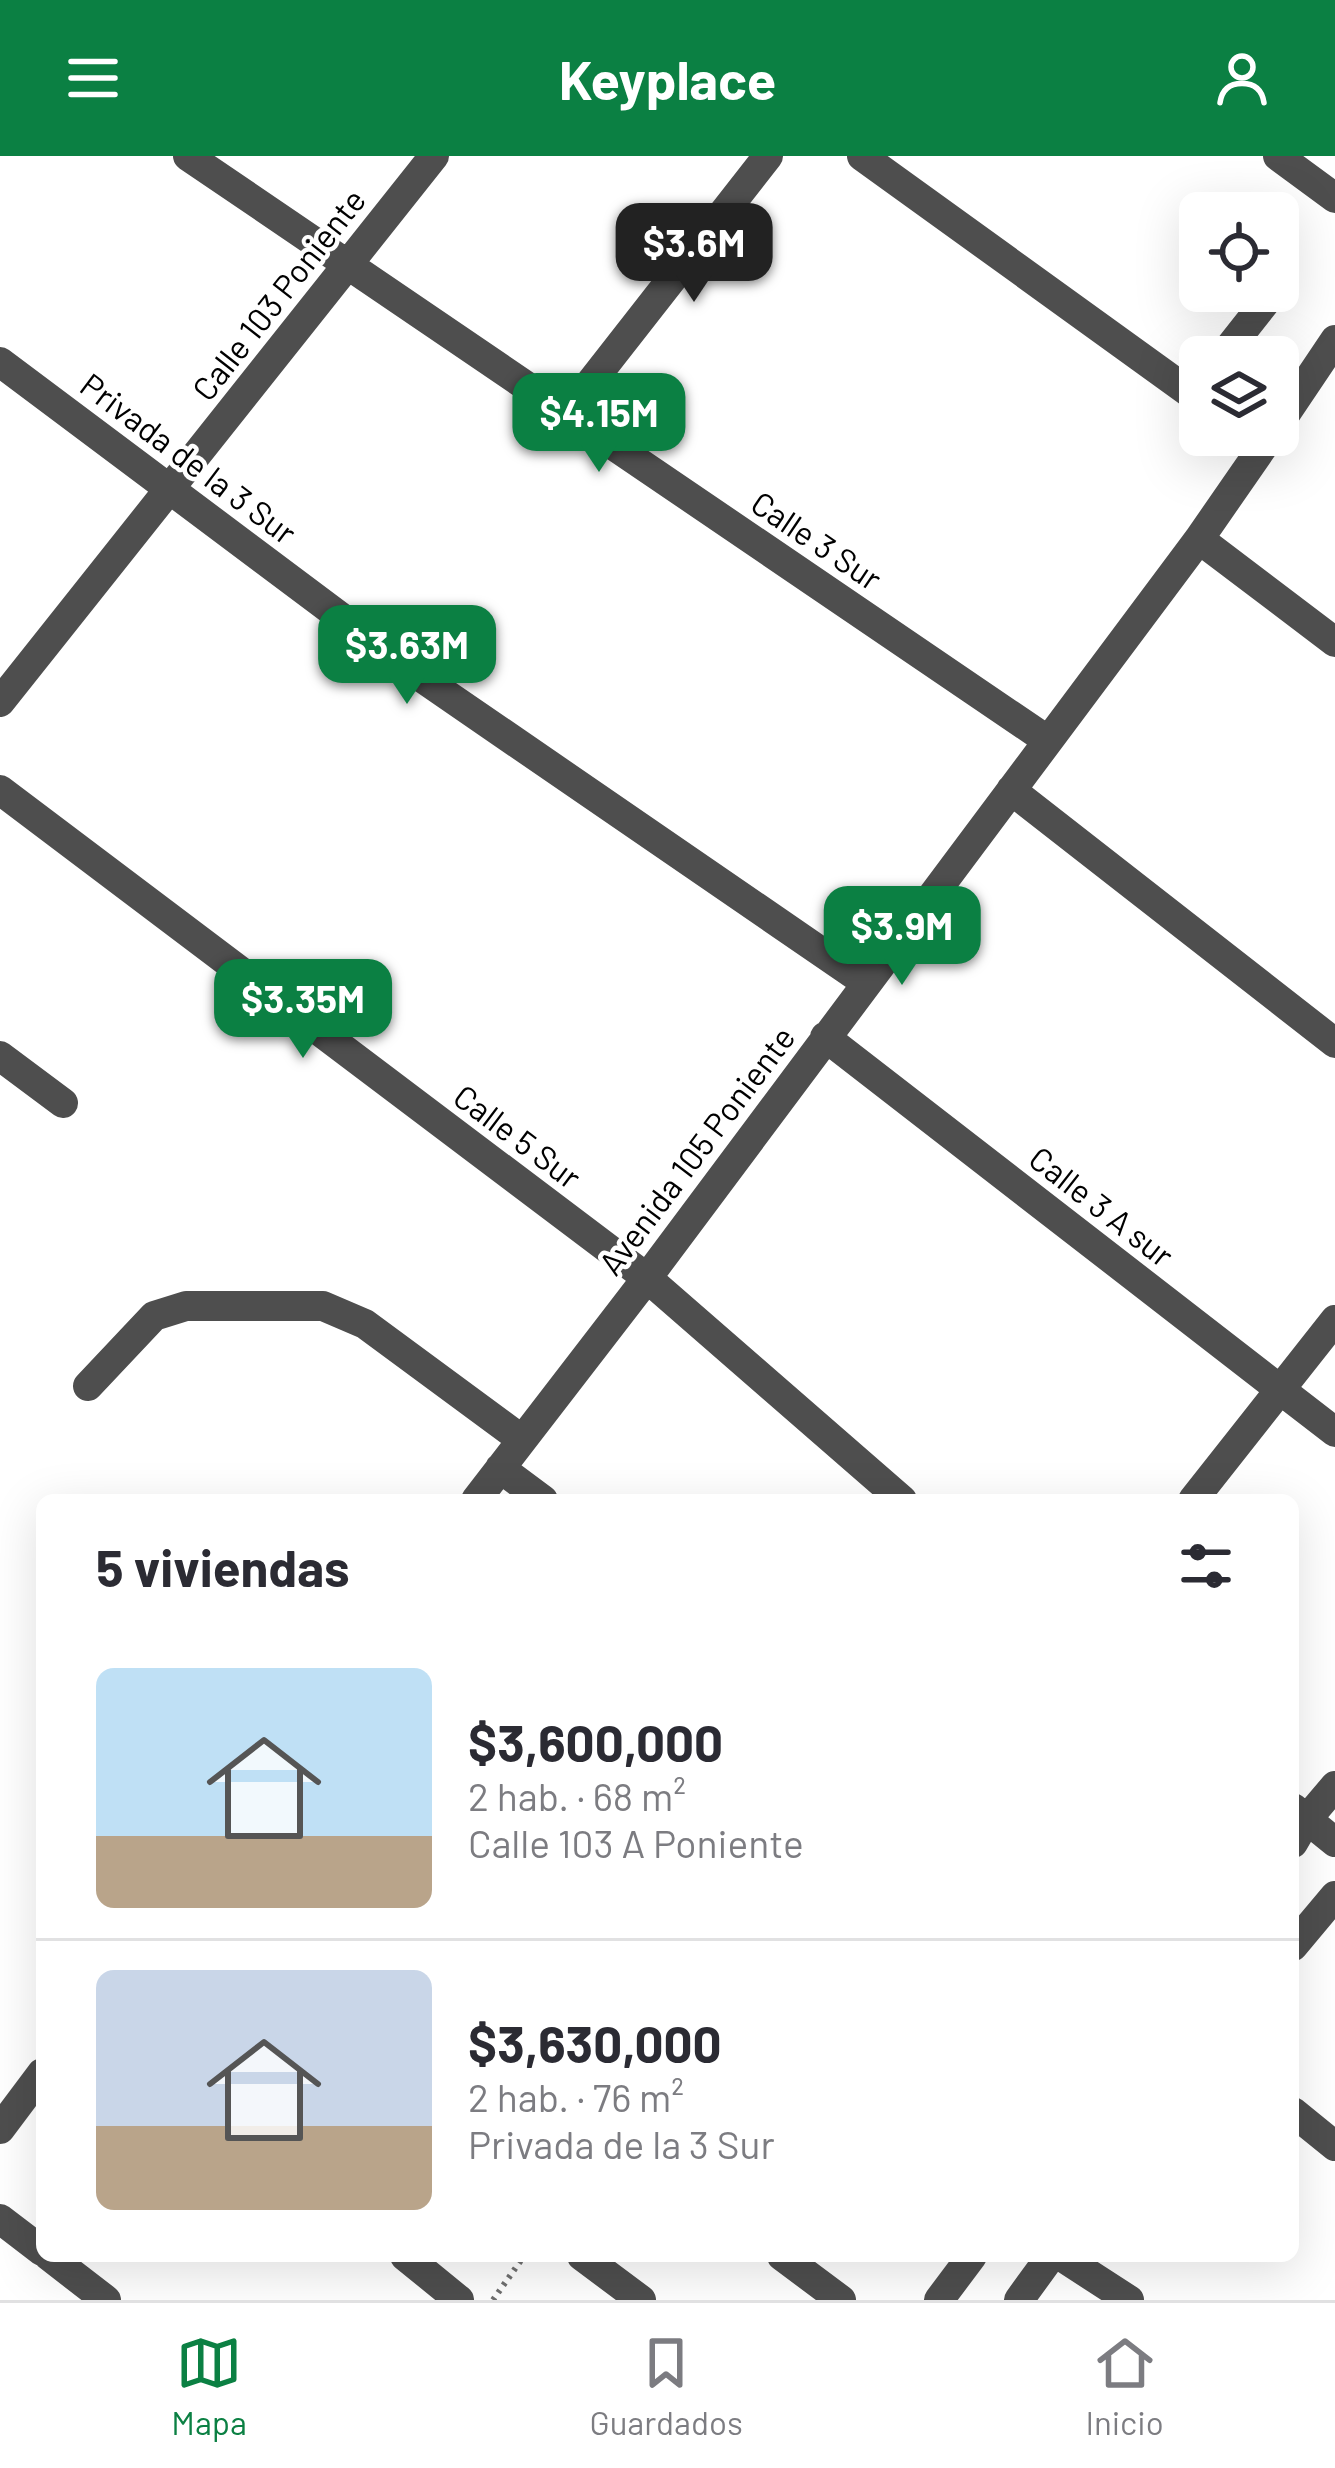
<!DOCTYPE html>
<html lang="es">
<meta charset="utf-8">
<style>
body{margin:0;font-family:Barlow,sans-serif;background:#f2f2f3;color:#2b2b33;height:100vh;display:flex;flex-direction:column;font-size:45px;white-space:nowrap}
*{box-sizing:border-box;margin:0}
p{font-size:39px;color:#7c7c81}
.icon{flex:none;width:66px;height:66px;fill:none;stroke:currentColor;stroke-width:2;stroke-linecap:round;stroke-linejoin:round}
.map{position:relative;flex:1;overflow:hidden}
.drawer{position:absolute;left:36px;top:1338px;width:1263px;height:768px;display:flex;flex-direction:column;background:#fff;border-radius:18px;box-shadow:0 12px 48px #0002}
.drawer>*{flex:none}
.buttons{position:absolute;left:1179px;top:36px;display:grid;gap:24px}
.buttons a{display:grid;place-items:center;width:120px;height:120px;border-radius:18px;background:#fff;box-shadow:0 12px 48px #0002;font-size:60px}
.price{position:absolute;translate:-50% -102px;padding:0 27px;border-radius:24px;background:#0b8043;color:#fff;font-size:39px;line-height:78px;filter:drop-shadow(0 3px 6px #0008)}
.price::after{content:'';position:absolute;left:50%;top:72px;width:36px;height:27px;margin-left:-18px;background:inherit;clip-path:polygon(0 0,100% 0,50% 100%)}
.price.current{background:#222;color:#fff}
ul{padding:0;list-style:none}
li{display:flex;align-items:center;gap:36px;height:300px;padding:0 60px}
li+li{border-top:3px solid #e1e1e2}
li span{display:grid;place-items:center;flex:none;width:336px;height:240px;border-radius:18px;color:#555}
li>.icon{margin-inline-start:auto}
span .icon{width:144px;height:144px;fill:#fffc;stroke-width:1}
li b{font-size:51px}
h2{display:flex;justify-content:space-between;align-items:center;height:144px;padding:0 60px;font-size:51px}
header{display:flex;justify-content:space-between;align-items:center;height:156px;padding:0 60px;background:#0b8043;color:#fff;font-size:54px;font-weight:700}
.dock{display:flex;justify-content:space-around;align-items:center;height:168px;border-top:3px solid #e1e1e2;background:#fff;font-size:33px;color:#7c7c81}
.dock a{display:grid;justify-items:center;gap:6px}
.dock .current{color:#0b8043}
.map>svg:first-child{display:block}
</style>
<header><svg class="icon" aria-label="menu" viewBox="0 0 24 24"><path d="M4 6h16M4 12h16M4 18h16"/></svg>Keyplace<svg class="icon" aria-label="person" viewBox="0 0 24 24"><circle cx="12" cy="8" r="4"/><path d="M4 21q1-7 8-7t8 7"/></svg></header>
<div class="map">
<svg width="1335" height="2144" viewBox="0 0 1335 2144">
<rect width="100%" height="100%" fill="#fff"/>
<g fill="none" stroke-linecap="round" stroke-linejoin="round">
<path stroke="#707070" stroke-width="6" stroke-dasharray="3 6" stroke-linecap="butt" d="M493 2144 524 2100"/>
<path stroke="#4e4e4e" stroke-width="30" d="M188 0 1047 584
M862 0 1200 244
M1278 0 1335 42
M1222 201 1274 135
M0 206 418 519 865 826
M567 257 768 0
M1278 269 1335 184
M1199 383 1335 486
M0 546 434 0
M0 634 647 1122 902 1344
M1011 634 1335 887
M825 881 1335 1276
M0 900 63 947
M88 1230 154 1160 186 1150H323L365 1168 521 1283
M500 1312 543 1344
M476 1344 647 1122 1199 383 1271 279
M1193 1344 1335 1164
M1293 1652 1335 1686
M1293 1687 1307 1663 1335 1630
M1293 1790 1335 1740
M1293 1956 1335 1990
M0 1973 42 1917
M0 2063 42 2095
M49 2100 106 2144
M405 2100 459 2144
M582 2100 641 2144
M782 2100 841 2144
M1061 2100 1129 2144
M939 2144 972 2100
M1019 2144 1051 2100"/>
</g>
<g text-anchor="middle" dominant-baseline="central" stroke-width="9" stroke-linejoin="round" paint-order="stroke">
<g font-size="33" fill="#000" stroke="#fff">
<text transform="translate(278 138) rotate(-52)">Calle 103 Poniente</text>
<text transform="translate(189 302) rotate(37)">Privada de la 3 Sur</text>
<text transform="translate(817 384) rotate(34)">Calle 3 Sur</text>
<text transform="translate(518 980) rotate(37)">Calle 5 Sur</text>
<text transform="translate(696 994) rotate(-53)">Avenida 105 Poniente</text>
<text transform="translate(1102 1050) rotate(38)">Calle 3 A sur</text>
</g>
</g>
</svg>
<div class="buttons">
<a><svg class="icon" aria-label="locate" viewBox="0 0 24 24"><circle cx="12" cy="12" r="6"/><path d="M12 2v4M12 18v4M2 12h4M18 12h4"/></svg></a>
<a><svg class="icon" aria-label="layers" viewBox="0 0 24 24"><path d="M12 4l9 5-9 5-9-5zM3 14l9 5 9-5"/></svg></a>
</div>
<b class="price current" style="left:694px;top:149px">$3.6M</b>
<b class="price" style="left:599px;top:319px">$4.15M</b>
<b class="price" style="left:407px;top:551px">$3.63M</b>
<b class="price" style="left:902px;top:832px">$3.9M</b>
<b class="price" style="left:303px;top:905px">$3.35M</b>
<section class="drawer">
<h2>5 viviendas<svg class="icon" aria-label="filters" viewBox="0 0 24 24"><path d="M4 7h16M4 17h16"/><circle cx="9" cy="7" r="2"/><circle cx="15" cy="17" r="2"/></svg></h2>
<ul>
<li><span style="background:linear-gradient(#bfe0f5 70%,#b9a48a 0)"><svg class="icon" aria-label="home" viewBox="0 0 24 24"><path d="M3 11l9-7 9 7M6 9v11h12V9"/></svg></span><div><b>$3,600,000</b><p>2 hab. · 68 m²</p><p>Calle 103 A Poniente</p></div></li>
<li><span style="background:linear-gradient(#c9d6e8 65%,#b9a48a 0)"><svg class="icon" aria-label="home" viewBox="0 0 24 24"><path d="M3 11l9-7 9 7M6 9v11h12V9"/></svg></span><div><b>$3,630,000</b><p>2 hab. · 76 m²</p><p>Privada de la 3 Sur</p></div></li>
</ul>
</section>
</div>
<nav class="dock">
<a class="current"><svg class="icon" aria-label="map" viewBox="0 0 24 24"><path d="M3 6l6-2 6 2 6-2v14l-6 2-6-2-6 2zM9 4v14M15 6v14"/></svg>Mapa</a>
<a><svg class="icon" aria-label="saved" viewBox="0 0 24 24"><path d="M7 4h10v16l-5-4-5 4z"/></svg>Guardados</a>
<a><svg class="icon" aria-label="home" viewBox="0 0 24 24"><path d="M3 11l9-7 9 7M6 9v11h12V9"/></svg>Inicio</a>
</nav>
